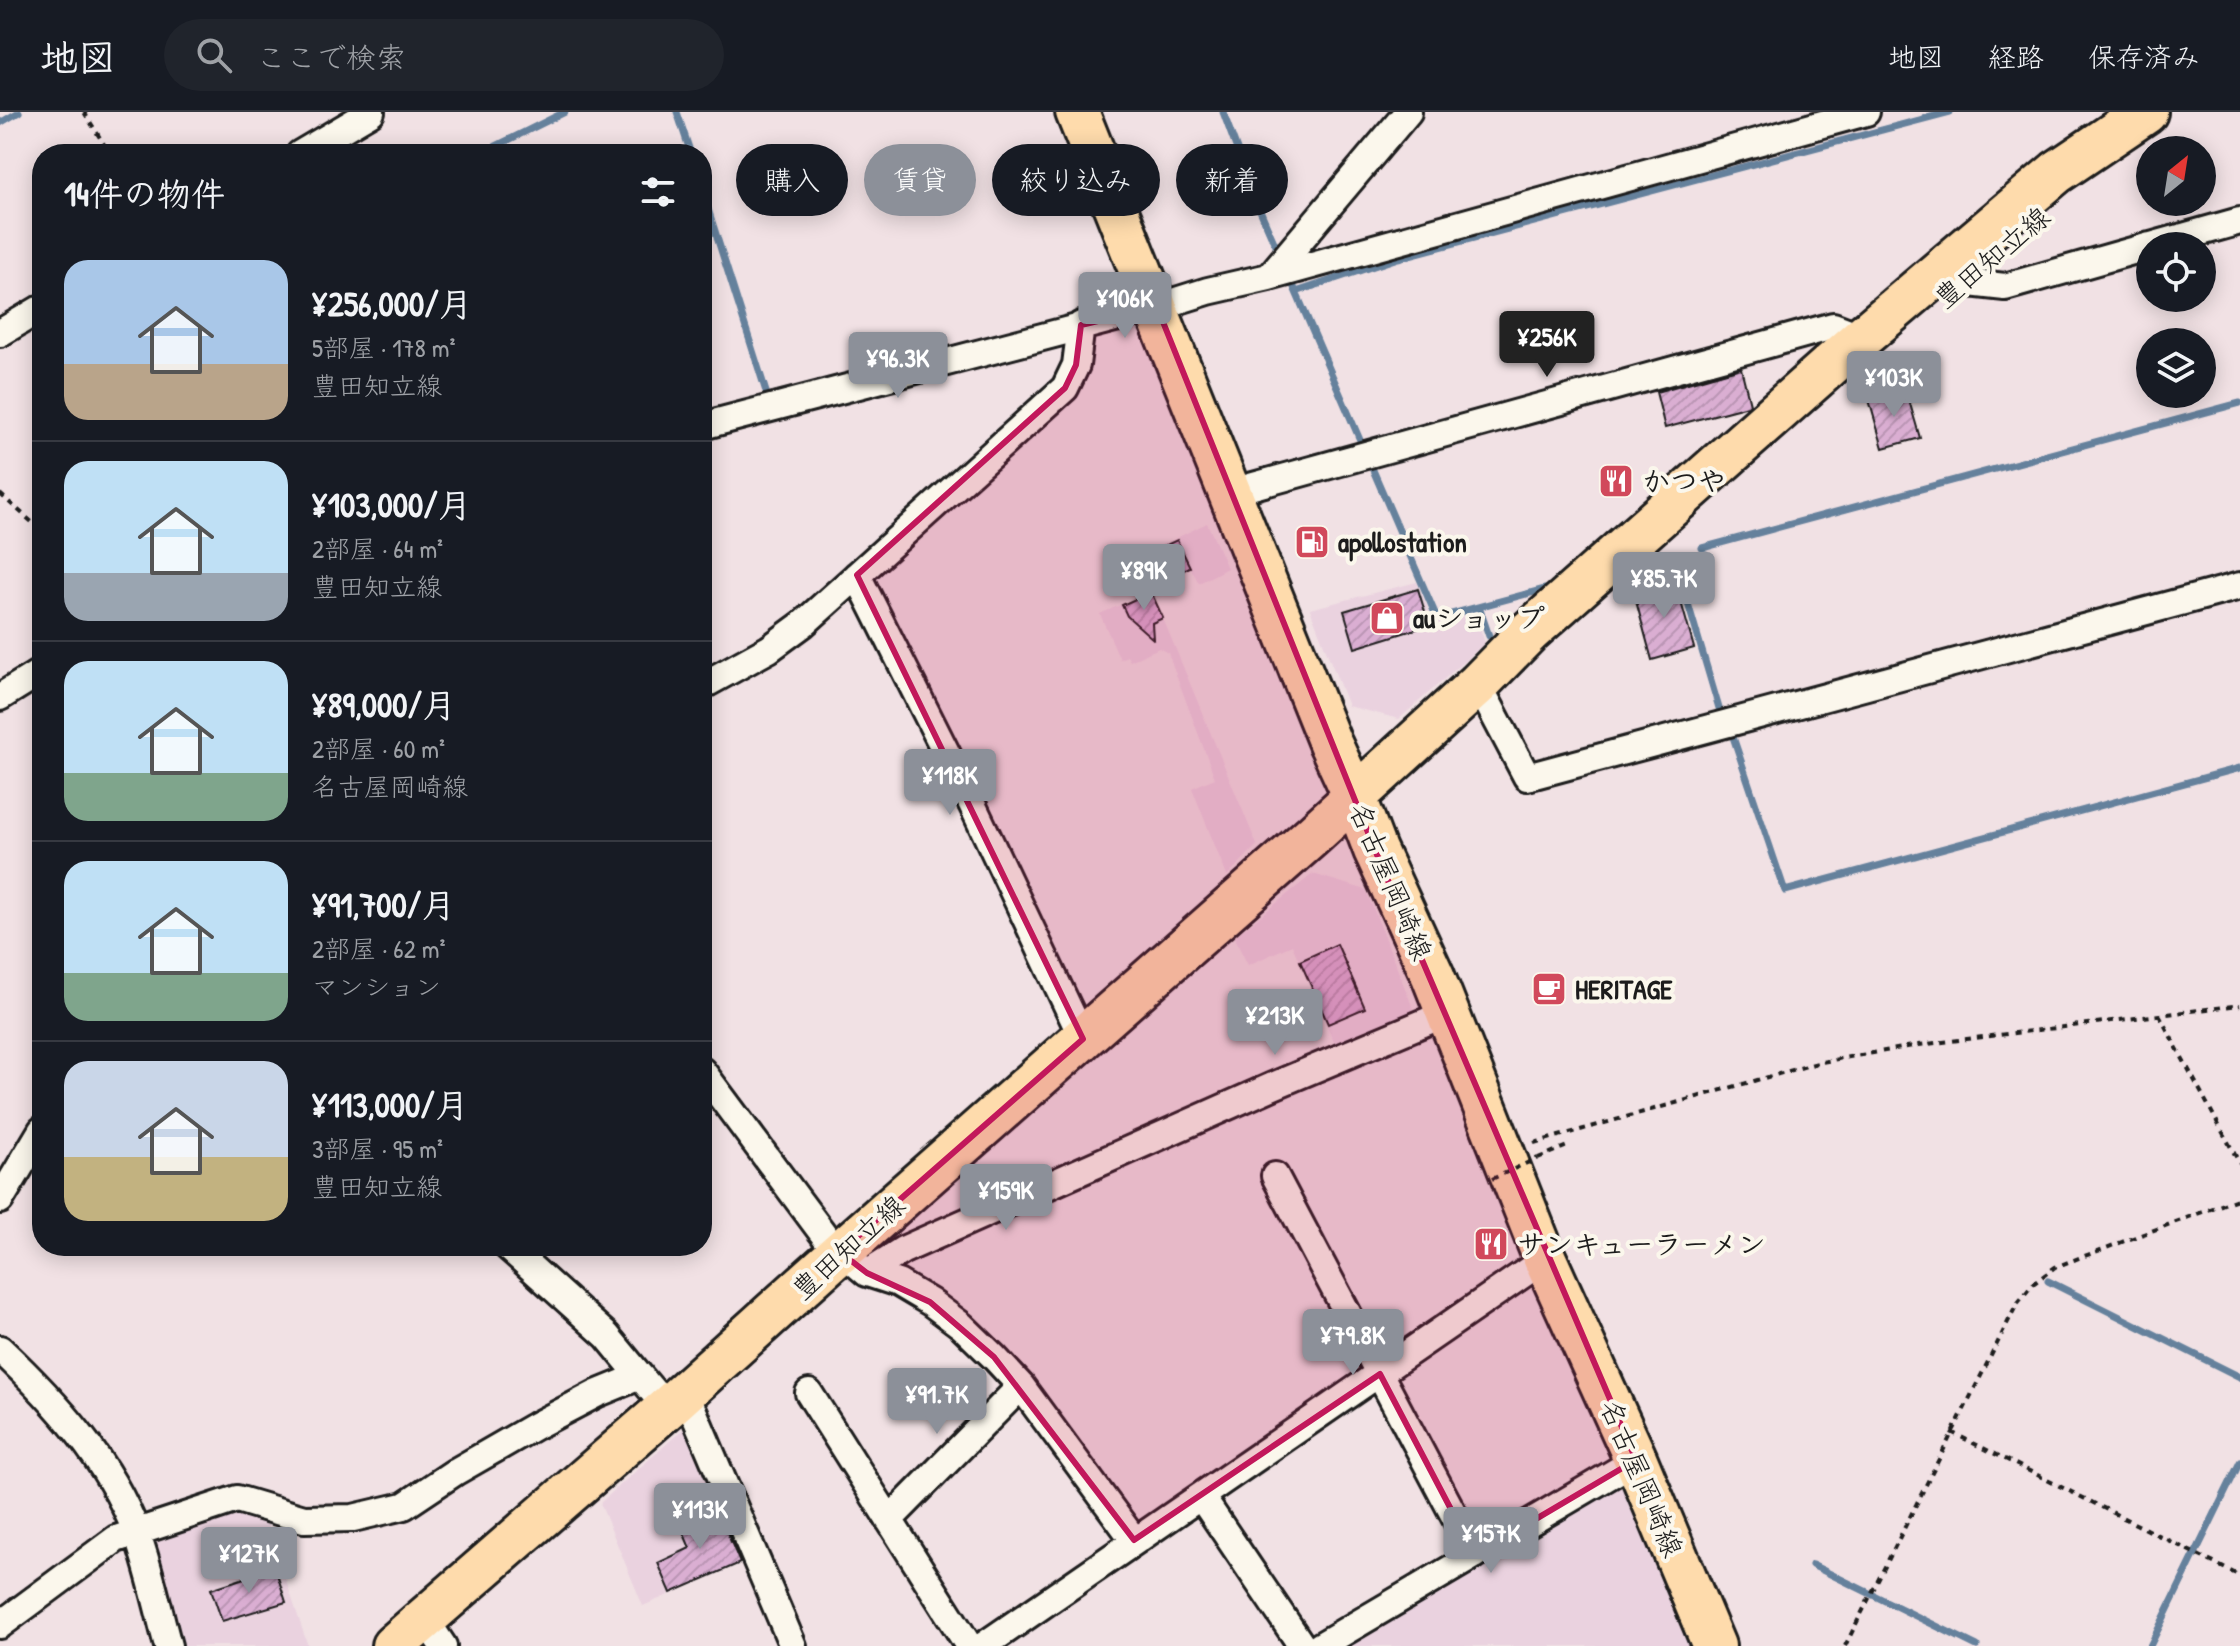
<!DOCTYPE html>
<html lang="ja">
<meta charset="utf-8">
<style>
body{margin:0;font-family:"Patrick Hand","Klee One",sans-serif;background:#20242c;color:#f1f3f6;height:100vh;display:flex;flex-direction:column;font-size:30px;white-space:nowrap}
*{box-sizing:border-box;margin:0}
p{font-size:26px;color:#9ea1a6}
.icon{flex:none;width:44px;height:44px;fill:none;stroke:currentColor;stroke-width:2;stroke-linecap:round;stroke-linejoin:round}
.map{position:relative;flex:1;overflow:hidden}
.drawer{position:absolute;left:32px;top:32px;width:680px;height:1112px;display:flex;flex-direction:column;background:#171b24;border-radius:32px;box-shadow:0 4px 20px #0003}
.drawer>*{flex:none}
.banner{position:absolute;left:736px;top:32px;width:760px;height:72px;display:flex;gap:16px}
.needle{width:52px;rotate:30deg}
.tools{position:absolute;left:2136px;top:24px;display:grid;gap:16px}
.tools a{display:grid;place-items:center;width:80px;height:80px;border-radius:50%;background:#171b24;box-shadow:0 4px 20px #0003;font-size:40px}
.price{position:absolute;translate:-50% -68px;padding:0 18px;border-radius:8px;background:#8c9099;color:#fff;font-size:26px;line-height:52px;filter:drop-shadow(0 2px 4px #0008)}
.price::after{content:'';position:absolute;left:50%;top:48px;width:24px;height:18px;margin-left:-12px;background:inherit;clip-path:polygon(0 0,100% 0,50% 100%)}
.price.current{background:#222;color:#fff}
ul{padding:0;list-style:none}
li{display:flex;align-items:center;gap:24px;height:200px;padding:0 32px}
li+li{border-top:2px solid #363941}
li span{display:grid;place-items:center;flex:none;width:224px;height:160px;border-radius:24px;color:#555}
li>.icon{margin-inline-start:auto}
span .icon{width:96px;height:96px;fill:#fffc;stroke-width:1}
li b{font-size:34px}
h2{display:flex;justify-content:space-between;align-items:center;height:96px;padding:0 32px;font-size:34px}
.chip{padding:0 28px;border-radius:36px;background:#171b24;box-shadow:0 4px 20px #0003;font-size:28px;line-height:72px}
.chip.current{background:#8c9099;color:#fff}
header{display:flex;align-items:center;gap:48px;box-sizing:border-box;height:112px;padding:0 40px;background:#171b24;border-bottom:2px solid #363941}
header strong{font-size:38px}
nav{display:flex;gap:44px;margin-inline-start:auto;font-size:28px}
.search{width:560px;height:72px;background:#20242c;display:flex;align-items:center;gap:20px;box-sizing:border-box;padding:0 28px;border-radius:44px;color:#9ea1a6;font-size:30px}
.map>svg:first-child{display:block}
</style>
<header>
<strong>地図</strong>
<div class="search"><svg class="icon" aria-label="search" viewBox="0 0 24 24"><circle cx="10" cy="10" r="6"/><path d="M15 15l6 6"/></svg>ここで検索</div>
<nav><a>地図</a><a>経路</a><a>保存済み</a></nav>
</header>
<div class="map">
<svg width="2240" height="1534" viewBox="0 0 2240 1534">
<defs>
<pattern id="building-hatch" width="6" height="6" patternUnits="userSpaceOnUse" patternTransform="scale(2)"><rect width="6" height="6" fill="#daaed2"/><path d="M-1 1l2-2M0 6l6-6M5 7l2-2" fill="none" stroke="#ba95b4"/></pattern>
</defs>
<rect width="100%" height="100%" fill="#f1e1e4"/>
<filter id="ink" filterUnits="userSpaceOnUse"><feTurbulence type="fractalNoise" baseFrequency=".0125" numOctaves="2"/><feDisplacementMap in="SourceGraphic" scale="16" xChannelSelector="R" yChannelSelector="G"/><feConvolveMatrix kernelMatrix="1 2 1 2 8 2 1 2 1" color-interpolation-filters="sRGB"/></filter>
<g filter="url(#ink)">
<path fill="#ead2df" d="M1207 411 1227 456 1199 471 1190 455 1173 464V469L1152 480 1257 733 1227 764 1192 676 1215 666 1168 541 1159 536 1130 549 1127 544 1120 547 1100 502 1138 485 1125 459 1131 455 1128 450Z
M1417 470 1434 511 1475 502 1485 531 1399 607 1348 594 1310 497Z
M1313 762 1366 778 1416 904 1337 937 1292 833 1248 853 1234 825Z
M688 1313 747 1449 643 1494 600 1391Z
M1622 1363 1700 1534H1335Z
M237 1395 264 1402 308 1534H175L144 1424Z"/>
<g fill="none" stroke-linecap="round" stroke-linejoin="round">
<path stroke="#65819c" stroke-width="7" d="M677 0 691 42
M1223 0 1256 89 1280 144
M0 11 19 0
M480 42 565 0
M702 78 767 283
M1290 166 1296 180 1398 146 1950 0
M1296 180 1437 506 1545 477
M1702 436 2240 291
M1679 461 1721 603
M1479 495 1489 524
M1732 622 1785 779 2240 656
M2048 1169 2240 1265
M1812 1453 1977 1534
M2150 1534 2240 1350"/>
</g>
<path fill="url(#building-hatch)" stroke="#1c1c1c" stroke-width="2" d="M1741 256 1750 292 1748 294 1665 316 1656 280Z
M1906 278 1920 326 1883 336 1869 288Z
M1177 428 1190 455 1171 464 1173 468 1139 485 1126 459 1133 456 1130 450Z
M1674 465 1694 536 1652 548 1636 489 1658 470Z
M1418 477 1429 513 1355 536 1344 499Z
M1151 480 1163 506 1152 511 1153 527 1127 504 1122 493Z
M1337 832 1365 896 1328 912 1300 849Z
M715 1392 740 1451 671 1481 658 1451 690 1436 678 1408Z
M275 1456 286 1490 222 1509 211 1477Z"/>
<g fill="none" stroke-linecap="round" stroke-linejoin="round">
<g stroke="#1c1c1c" stroke-width="32">
<path id="street" d="M300 42 371 0
M2151 134 2240 109
M1269 165 1408 0
M1960 170 2005 175 2150 134
M0 221 42 196
M702 314 1157 195 1208 179 1269 165 1866 0
M1228 381 1833 214 1862 225
M857 463 972 692 1083 927
M1478 572 1527 665 2240 474
M702 574 769 537 803 512 1065 276 1076 253 1081 213
M0 585 42 559
M702 959 827 1127 867 1161 898 1171 930 1190 962 1214 994 1245 1021 1274 1134 1428
M1275 1064 1475 1443
M0 1088 42 1018
M507 1134 607 1224 640 1264
M867 1161 903 1138 1273 974 1447 901
M0 1237C56 1290 109 1348 137 1422 150 1458 158 1497 168 1534
M685 1280 793 1534
M809 1281 969 1534
M1202 1386 1302 1534
M889 1408 1021 1274
M425 1507 443 1534
M0 1513 116 1427 237 1387 304 1407 353 1406 404 1394 455 1360 535 1314 596 1282 640 1264 667 1296
M983 1534 1545 1147
M1320 1534 1636 1348"/>
</g>
<g stroke="#1c1c1c" stroke-width="48">
<path id="primary" d="M1077 0 1330 631 1354 683 1375 738 1433 864 1545 1147 1636 1348 1714 1534
M393 1534 667 1296 828 1151 1314 722 1478 572 1529 520 1862 225 2057 60 2146 0"/>
</g>
<path stroke="#1c1c1c" stroke-width="4" stroke-dasharray="6 6" stroke-linecap="butt" d="M84 0 110 42
M0 382 42 419
M2159 903 2240 1052
M1534 1031 1821 950 1919 933 2240 893
M1538 1046 1570 1033
M1951 1320 2240 1464
M1845 1534 2017 1192 2033 1172 2055 1155 2240 1086"/>
<use href="#street" stroke="#fbf7ec" stroke-width="26"/>
<use href="#primary" stroke="#fedbac" stroke-width="42"/>
<path stroke="#1c1c1c" stroke-width="4" stroke-dasharray="6 6" stroke-linecap="butt" d="M1492 1067 1538 1046"/>
</g>
</g>
<path fill="#c2185b" fill-opacity="0.2" stroke="#c2185b" stroke-width="6" stroke-linejoin="round" d="M1157 195 1375 738 1636 1348 1475 1443 1380 1262 1134 1428 994 1245 930 1190 867 1161 840 1140 1083 927 857 463 1065 276 1076 253 1081 213Z"/>
<defs>
<g id="restaurant-square" transform="scale(1.8)"><rect x="-9" y="-9" width="18" height="18" rx="4" fill="#d1495b" stroke="#fbf7ec"/><path d="M-5-6h1v4h1v-4h1v4h1v-4h1v5L-1.5 .5V6h-2V.5L-5-1ZM5-6V6H3V1.5H1.5Q1.5-4 5-6Z" fill="#fff"/></g>
<g id="fuel-square" transform="scale(1.8)"><rect x="-9" y="-9" width="18" height="18" rx="4" fill="#d1495b" stroke="#fbf7ec"/><path d="M-5.5-6h7V0h2V4h1.3V-2.5L3-4.5l.8-.8L6-3V5H2.5V1h-1V6h-7ZM-4.2-4.7v3.2H.2V-4.7Z" fill="#fff"/></g>
<g id="shop-square" transform="scale(1.8)"><rect x="-9" y="-9" width="18" height="18" rx="4" fill="#d1495b" stroke="#fbf7ec"/><path d="M-5-2.5h2.3a2.7 3.5 0 0 1 5.4 0H5L5.5 6h-11ZM-1.5-2.5h3a1.5 2.3 0 0 0-3 0Z" fill="#fff"/></g>
<g id="cafe-square" transform="scale(1.8)"><rect x="-9" y="-9" width="18" height="18" rx="4" fill="#d1495b" stroke="#fbf7ec"/><path d="M-5.5-4.5H6V0H3Q3 3.5 0 3.5H-2.5Q-5.5 3.5-5.5 0ZM3-3.2v2h1.7v-2ZM-6 4.5H4V6H-6Z" fill="#fff"/></g>
</defs>
<g fill-rule="evenodd">
<use href="#restaurant-square" x="1616" y="369"/>
<use href="#fuel-square" x="1312" y="430"/>
<use href="#shop-square" x="1387" y="506"/>
<use href="#cafe-square" x="1549" y="877"/>
<use href="#restaurant-square" x="1491" y="1132"/>
</g>
<g text-anchor="middle" dominant-baseline="central" stroke-width="8" stroke-linejoin="round" paint-order="stroke">
<g font-size="28" fill="#1c1c1c" stroke="#fbf7ec">
<text transform="translate(1992 145) rotate(-40)">豊田知立線</text>
<text transform="translate(1391 769) rotate(67)">名古屋岡崎線</text>
<text transform="translate(848 1135) rotate(-42)">豊田知立線</text>
<text transform="translate(1642 1366) rotate(67)">名古屋岡崎線</text>
</g>
<g font-size="28" font-weight="bold" fill="#1c1c1c" stroke="#fbf7ec" text-anchor="start">
<text x="1642" y="369">かつや</text>
<text x="1338" y="430">apollostation</text>
<text x="1413" y="506">auショップ</text>
<text x="1575" y="877">HERITAGE</text>
<text x="1517" y="1132">サンキューラーメン</text>
</g>
</g>
</svg>
<div class="tools">
<a><svg class="needle" viewBox="-14 -14 28 28"><path d="M0-13l5 13h-10z" fill="#e53935"/><path d="M0 13l5-13h-10z" fill="#9ea1a6"/></svg></a>
<a><svg class="icon" aria-label="locate" viewBox="0 0 24 24"><circle cx="12" cy="12" r="6"/><path d="M12 2v4M12 18v4M2 12h4M18 12h4"/></svg></a>
<a><svg class="icon" aria-label="layers" viewBox="0 0 24 24"><path d="M12 4l9 5-9 5-9-5zM3 14l9 5 9-5"/></svg></a>
</div>
<b class="price" style="left:1125px;top:228px">¥106K</b>
<b class="price current" style="left:1547px;top:267px">¥256K</b>
<b class="price" style="left:898px;top:288px">¥96.3K</b>
<b class="price" style="left:1894px;top:307px">¥103K</b>
<b class="price" style="left:1144px;top:500px">¥89K</b>
<b class="price" style="left:1664px;top:508px">¥85.7K</b>
<b class="price" style="left:950px;top:705px">¥118K</b>
<b class="price" style="left:1275px;top:945px">¥213K</b>
<b class="price" style="left:1006px;top:1120px">¥159K</b>
<b class="price" style="left:1353px;top:1265px">¥79.8K</b>
<b class="price" style="left:937px;top:1324px">¥91.7K</b>
<b class="price" style="left:700px;top:1439px">¥113K</b>
<b class="price" style="left:1491px;top:1463px">¥157K</b>
<b class="price" style="left:249px;top:1483px">¥127K</b>
<div class="banner">
<a class="chip">購入</a>
<a class="chip current">賃貸</a>
<a class="chip">絞り込み</a>
<a class="chip">新着</a>
</div>
<section class="drawer">
<h2>14件の物件<svg class="icon" aria-label="filters" viewBox="0 0 24 24"><path d="M4 7h16M4 17h16"/><circle cx="9" cy="7" r="2"/><circle cx="15" cy="17" r="2"/></svg></h2>
<ul>
<li><span style="background:linear-gradient(#a9c7e8 65%,#b9a48a 0)"><svg class="icon" aria-label="home" viewBox="0 0 24 24"><path d="M3 11l9-7 9 7M6 9v11h12V9"/></svg></span><div><b>¥256,000/月</b><p>5部屋 · 178 m²</p><p>豊田知立線</p></div></li>
<li><span style="background:linear-gradient(#bfe0f5 70%,#9aa5b1 0)"><svg class="icon" aria-label="home" viewBox="0 0 24 24"><path d="M3 11l9-7 9 7M6 9v11h12V9"/></svg></span><div><b>¥103,000/月</b><p>2部屋 · 64 m²</p><p>豊田知立線</p></div></li>
<li><span style="background:linear-gradient(#bfe0f5 70%,#7fa58c 0)"><svg class="icon" aria-label="home" viewBox="0 0 24 24"><path d="M3 11l9-7 9 7M6 9v11h12V9"/></svg></span><div><b>¥89,000/月</b><p>2部屋 · 60 m²</p><p>名古屋岡崎線</p></div></li>
<li><span style="background:linear-gradient(#bfe0f5 70%,#7fa58c 0)"><svg class="icon" aria-label="home" viewBox="0 0 24 24"><path d="M3 11l9-7 9 7M6 9v11h12V9"/></svg></span><div><b>¥91,700/月</b><p>2部屋 · 62 m²</p><p>マンション</p></div></li>
<li><span style="background:linear-gradient(#c9d6e8 60%,#c2b280 0)"><svg class="icon" aria-label="home" viewBox="0 0 24 24"><path d="M3 11l9-7 9 7M6 9v11h12V9"/></svg></span><div><b>¥113,000/月</b><p>3部屋 · 95 m²</p><p>豊田知立線</p></div></li>
</ul>
</section>
</div>
